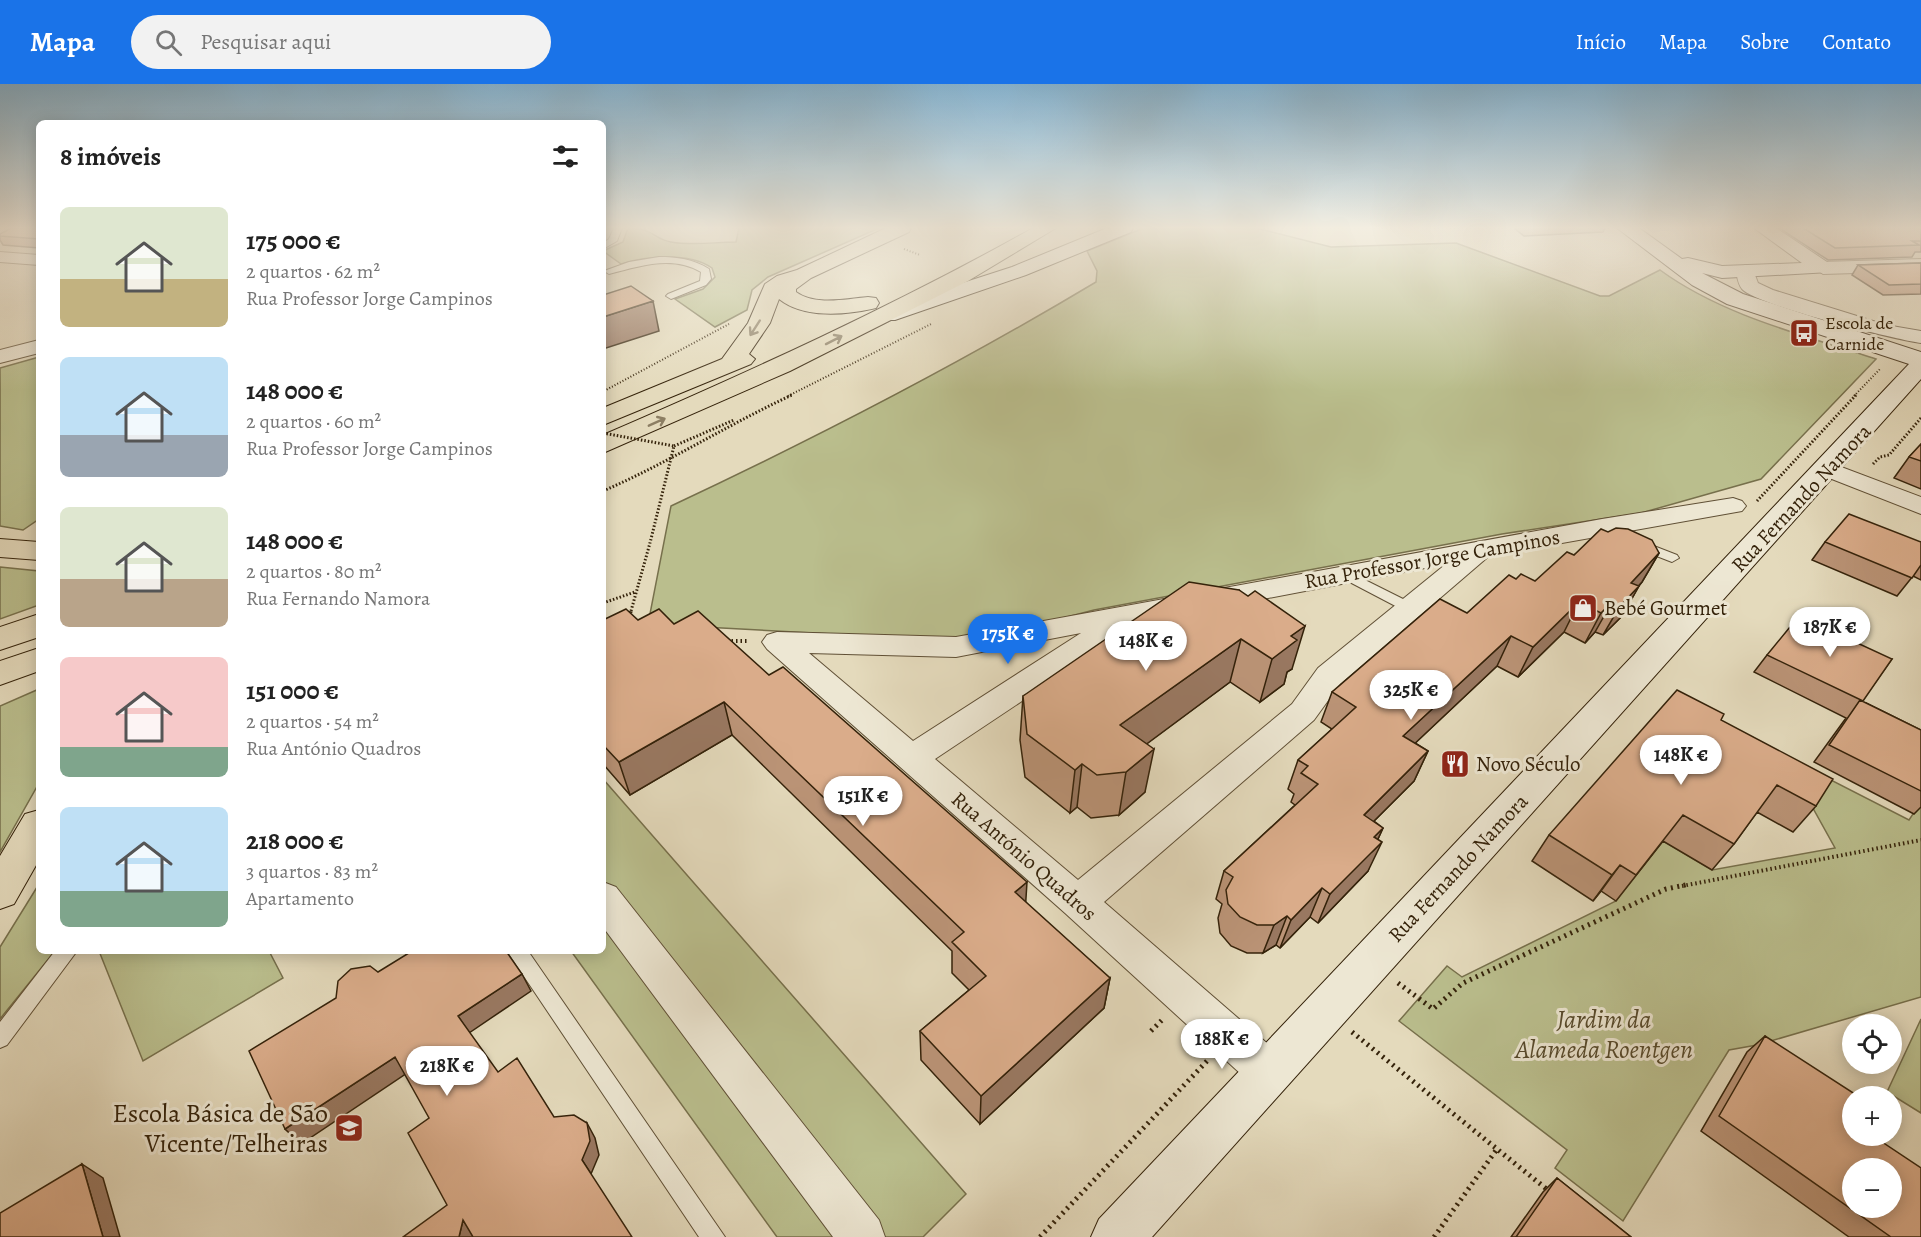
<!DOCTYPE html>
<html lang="pt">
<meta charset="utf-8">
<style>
body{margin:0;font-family:Alegreya,serif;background:#f2f2f2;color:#222;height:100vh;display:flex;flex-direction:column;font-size:22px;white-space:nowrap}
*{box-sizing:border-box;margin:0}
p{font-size:20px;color:#767676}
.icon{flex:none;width:33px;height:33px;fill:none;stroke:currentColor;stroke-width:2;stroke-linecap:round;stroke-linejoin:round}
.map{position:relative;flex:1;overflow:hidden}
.details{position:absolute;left:36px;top:36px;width:570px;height:834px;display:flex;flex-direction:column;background:#fff;border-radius:9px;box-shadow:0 3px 15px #0003}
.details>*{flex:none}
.fabs{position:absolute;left:1842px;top:930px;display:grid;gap:12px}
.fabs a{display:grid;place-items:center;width:60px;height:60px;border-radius:50%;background:#fff;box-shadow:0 3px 15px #0003;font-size:30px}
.price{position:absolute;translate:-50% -51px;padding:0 14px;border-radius:21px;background:#fff;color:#222;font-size:20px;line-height:39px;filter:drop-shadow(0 2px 3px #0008)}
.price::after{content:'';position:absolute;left:50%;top:36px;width:18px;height:14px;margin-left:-9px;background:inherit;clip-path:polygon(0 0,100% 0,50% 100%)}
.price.current{background:#1a73e8;color:#fff}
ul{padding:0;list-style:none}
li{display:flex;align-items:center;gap:18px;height:150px;padding:0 24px}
li span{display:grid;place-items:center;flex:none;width:168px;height:120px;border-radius:9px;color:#555}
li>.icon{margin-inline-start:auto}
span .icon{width:72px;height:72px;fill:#fffc;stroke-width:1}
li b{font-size:26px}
h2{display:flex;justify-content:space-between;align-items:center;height:72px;padding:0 24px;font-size:26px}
header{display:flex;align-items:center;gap:36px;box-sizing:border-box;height:84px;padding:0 30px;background:#1a73e8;color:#fff}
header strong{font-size:28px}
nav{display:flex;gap:33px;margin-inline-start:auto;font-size:21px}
.search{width:420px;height:54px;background:#f2f2f2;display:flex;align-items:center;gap:15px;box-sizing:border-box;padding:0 21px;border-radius:33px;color:#767676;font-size:22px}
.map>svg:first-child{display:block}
</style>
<header>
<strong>Mapa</strong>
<div class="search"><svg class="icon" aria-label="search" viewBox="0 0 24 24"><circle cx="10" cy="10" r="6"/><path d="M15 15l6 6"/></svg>Pesquisar aqui</div>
<nav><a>Início</a><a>Mapa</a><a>Sobre</a><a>Contato</a></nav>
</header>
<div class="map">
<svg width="1921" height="1153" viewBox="0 0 1921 1153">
<rect width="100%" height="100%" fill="#e4dabc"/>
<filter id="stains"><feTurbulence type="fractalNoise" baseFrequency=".00333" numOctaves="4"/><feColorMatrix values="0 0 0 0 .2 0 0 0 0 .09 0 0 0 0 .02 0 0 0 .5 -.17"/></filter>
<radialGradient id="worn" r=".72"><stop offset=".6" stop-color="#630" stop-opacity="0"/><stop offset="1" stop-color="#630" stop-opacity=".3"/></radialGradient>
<path fill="#babe8d" stroke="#77704c" stroke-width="1.5" d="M628 144C653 144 654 155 671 158 693 162 715 158 736 158L739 144H879L768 193 752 206 747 226 715 243 675 215 703 205 715 193 712 184C689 168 646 172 621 180L603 167 623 158Z
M1144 144H1256L1331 163 1456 159 1600 212H1609L1660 186C1723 232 1804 251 1876 275L1761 395 1641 429 1502 450 1094 526 1028 543 944 556 648 540 671 422C816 354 959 280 1096 198L1097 187 1087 167Z
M39 273V435L23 446 0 442V284Z
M0 483 39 487V521L0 535Z
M39 605V699L0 768V622Z
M1784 672 1909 736 1921 718V913L1757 961 1729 966 1623 1137 1555 1084 1567 1066 1399 937 1447 882 1462 893 1616 817 1663 757 1712 786 1835 764Z
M603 695 966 1110 923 1153H777L571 867H603Z
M39 800V867H55L0 935V863Z
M99 867H269L283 894 143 977Z
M1921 935V1029L1887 1008Z"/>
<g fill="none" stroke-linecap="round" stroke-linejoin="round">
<g stroke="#605036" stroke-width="2">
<path id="lane" d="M614 144H622L617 157 603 165V159L609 155Z
M659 173C677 173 693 175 709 185L711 195 706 201 671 215 666 212 668 210 700 197 701 188C672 171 640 182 609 190L604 187 629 178Z
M1641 457 1677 471 1679 474 1672 478 1636 464 1634 461 1636 458Z
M1347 487 1415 521 1417 524 1415 527H1405L1342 494 1340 491 1342 488Z
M55 867H77L7 961 0 964V938Z
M507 867H528L725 1153H699Z"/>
</g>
<g stroke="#605036" stroke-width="2">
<path id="street" d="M0 168 39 171V181L0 178Z
M1921 175V187L1823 190 1814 184 1823 178Z
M1745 181 1752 183 1758 199 1773 206 1886 241 1921 247V259C1894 255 1756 221 1742 205 1738 200 1737 192 1736 187Z
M39 256V269L0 279V266Z
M1828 378 1921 413V430L1819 390 1816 385 1819 380Z
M1733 414 1742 417 1746 422 1742 427 1489 472 1340 600 1314 636 1104 818 1284 974 1290 988 1284 1002 1269 1008 1254 1002 1065 829 767 565 762 558 767 551 777 548 956 553 1602 435ZM1446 480 1318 584 1292 620 1078 796 935 675 1130 545 1133 540ZM1081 549 913 657 809 569 956 573Z
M603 798 616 803 879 1136 885 1153H833L603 843Z"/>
</g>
<g stroke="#34220a" stroke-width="2">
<path id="secondary" d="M1107 144H1133L1131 148 1026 191 895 236H879L876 231 879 226 1012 183Z
M1617 144H1639L1682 175 1688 174 1722 182 1802 179 1754 144H1776L1830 180 1833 184 1830 188 1722 194 1702 189 1743 210 1921 268V295L1152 1153H1091L1099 1135 1909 280 1727 220 1692 201Z"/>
</g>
<g stroke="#34220a" stroke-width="2">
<path id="highway" d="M886 144H911L909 148 811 194 796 205V208C815 222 846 215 868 213L876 214 879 219 876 224C846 231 804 235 779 215L770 239 749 270 755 275 751 280 603 341V324L722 275 748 239 765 200 777 192 797 186Z
M1033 144H1056L968 197 790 287 603 369V351C749 288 894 222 1033 144Z
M0 455 39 458V476L0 473Z
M39 530V553L0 566V543Z
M39 564V587L0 601V577Z
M39 726V776L14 820 0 825V772L25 730Z"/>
</g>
<path stroke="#34220a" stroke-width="2" stroke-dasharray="1 2" stroke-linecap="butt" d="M904 165 920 171
M604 307 729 240
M788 312 931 240
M1854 312 1880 285"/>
<path stroke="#34220a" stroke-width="3" stroke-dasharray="1.5 2" stroke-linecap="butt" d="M674 362 734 336
M1873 380 1880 373 1889 371 1921 334
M603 407C668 379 727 341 792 311
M1757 417 1856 311
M603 519 635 508
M631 527 650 459"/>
<path stroke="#34220a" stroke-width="4" stroke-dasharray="1.5 3" stroke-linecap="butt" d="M629 533 631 526
M727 557H749
M1682 802 1921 756"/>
<path stroke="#34220a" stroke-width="5" stroke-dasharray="2 4.5" stroke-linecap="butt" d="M1398 899 1433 925 1463 899 1666 805 1690 800
M1151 947 1163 935
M1352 948 1549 1107
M1040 1153 1207 977
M1434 1153 1497 1065"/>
<use href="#lane" fill="#ede7d3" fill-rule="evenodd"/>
<use href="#street" fill="#ede7d3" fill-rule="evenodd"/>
<use href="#secondary" fill="#ede7d3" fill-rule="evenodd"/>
<use href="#highway" fill="#e4dabc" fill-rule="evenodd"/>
<path stroke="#34220a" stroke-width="3" stroke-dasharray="1.5 2" stroke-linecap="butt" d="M603 349 674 362 650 459"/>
</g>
<path fill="#bb9477" stroke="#34220a" stroke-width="1.5" d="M39 144V164L3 161 0 156V150Z
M1514 144H1605L1603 148 1524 152Z
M1779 144H1921V168H1915L1912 173 1828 176Z
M1921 179V210L1883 211 1852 191 1858 181Z
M1921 360V405L1894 394 1909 373Z
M1608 448 1659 469 1642 498 1639 502 1622 532 1603 551 1595 548 1585 559 1564 548 1518 593 1497 582 1415 659 1428 667 1414 697 1374 737 1383 744 1378 755 1368 787 1318 839 1310 833 1280 864 1276 861 1263 869H1247L1231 862 1220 849 1218 834 1222 820 1216 815 1224 787 1295 721 1291 718 1294 710 1288 705 1298 676 1332 645 1321 638 1332 608 1467 529 1516 495 1535 497Z
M1825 458H1921V496L1913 492 1897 512 1812 476Z
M1239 506 1292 585 1287 588 1284 600 1260 618 1230 598 1146 660 1145 708 1119 731 1091 734 1077 723 1070 729 1025 693 1020 656 1023 612Z
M603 536H638L674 540 769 591 1110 894 1104 924 980 1040 921 976 920 947 969 906 952 889V867L732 651 630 711 603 680Z
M1767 571 1892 575 1862 617 1921 646V723L1914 730 1814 678 1846 634 1754 588Z
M1721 636 1816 722 1793 748 1757 728 1734 760 1712 786 1663 757 1616 817 1601 807 1593 817 1532 777 1549 751Z
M1765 952 1851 1037 1921 1153H1849L1701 1047 1747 968Z
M1557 1094 1631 1153H1511L1543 1108Z"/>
<path fill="#997861" stroke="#34220a" stroke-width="1.5" d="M653 217 659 247 603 265V233Z
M1659 469 1642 498 1627 514 1639 502 1622 532 1603 551 1620 522 1631 499Z
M1579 518 1564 548 1518 593 1533 563Z
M1612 518 1595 548 1585 559 1601 529Z
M1305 542 1292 585 1287 588 1284 600 1260 618 1272 575 1291 552Z
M1511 552 1497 582 1391 682 1403 652Z
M1241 555 1230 598 1113 685 1120 641Z
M724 618 732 651 630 711 619 678Z
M1154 665 1145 708 1119 731 1126 688Z
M1428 667 1414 697 1351 760 1364 731Z
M1082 680 1077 723 1070 729 1075 686Z
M1383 744 1372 768 1382 758 1368 787 1318 839 1330 810 1374 753Z
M1620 781 1601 807 1593 817 1612 791Z
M1027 798 1025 830 1015 808Z
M1322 804 1310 833 1280 864 1291 836Z
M1287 832 1276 861 1263 869 1274 841Z
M522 890 531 907 469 949 458 932Z
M1110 894 1104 924 980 1040 981 1012Z
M395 973 407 989 301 1060 285 1045Z
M587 1039 595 1054 599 1071 591 1090 582 1076Z
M82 1080 103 1094 120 1153H103Z
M463 1136 475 1153H459Z"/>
<path fill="#daac8a" stroke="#34220a" stroke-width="1.5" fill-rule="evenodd" d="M11 144H39V155L0 152V150Z
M1803 144H1921V157H1912L1919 161 1835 164Z
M1921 179V200L1889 201 1858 181Z
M631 202 653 217 603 233V211Z
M1921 360V377L1909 373Z
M1849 430 1921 458V481L1912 494 1825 458Z
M1616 444 1628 445 1652 456 1659 469 1631 499 1639 502 1620 522 1612 518 1601 529 1579 518 1533 563 1511 552 1403 652 1428 667 1364 731 1383 744 1374 753 1382 758 1330 810 1322 804 1291 836 1287 832 1274 841H1257L1240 833 1228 820 1226 806 1233 793 1224 787 1318 700 1301 689 1308 682 1298 676 1356 623 1332 608 1440 515 1467 529 1509 491 1516 495 1521 490 1535 497 1567 468 1574 471 1601 445 1608 448Z
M1189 498 1239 506 1248 512 1255 507 1305 542 1291 552 1297 556 1272 575 1241 555 1120 641 1154 665 1126 688 1097 691 1082 680 1075 686 1027 650 1023 612Z
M626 525 638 536 659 525 674 540 698 527 769 591 783 583 1027 798 1015 808 1110 894 981 1012 920 947 986 892 952 858 964 848 724 618 619 678 603 661V536Z
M1799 532 1892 575 1863 617 1767 571Z
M1677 606 1724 630 1721 636 1833 695 1816 722 1777 701 1734 760 1683 731 1636 791 1620 781 1612 791 1549 751Z
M1860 616 1921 646V707L1829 661Z
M412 867H506L522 890 458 932 498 988 517 974 554 1033 574 1031 587 1039 590 1057 582 1076 632 1153H473L463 1136 459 1153H403L447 1121 408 1049 429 1034 395 973 285 1045 249 967 336 914 338 897 351 885 370 882 378 888Z
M1765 952 1858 1012H1852V1033L1851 1037 1852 1038V1052H1873L1921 1084V1153H1891L1719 1032ZM1852 1084H1892V1124H1852Z
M82 1080 103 1153H0V1129Z
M1557 1094 1631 1153H1516Z"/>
<defs><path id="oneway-shaft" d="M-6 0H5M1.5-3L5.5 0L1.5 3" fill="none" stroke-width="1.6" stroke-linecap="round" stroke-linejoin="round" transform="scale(1.5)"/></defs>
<g stroke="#8c7e63">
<use href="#oneway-shaft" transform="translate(755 244) rotate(123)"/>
<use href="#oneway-shaft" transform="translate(834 256) rotate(-27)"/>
<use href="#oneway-shaft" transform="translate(657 338) rotate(-24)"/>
</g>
<linearGradient id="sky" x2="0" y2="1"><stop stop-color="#87b6d4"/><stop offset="0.47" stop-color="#f3eee1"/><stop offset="1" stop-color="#f3eee1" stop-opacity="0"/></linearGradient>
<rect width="1921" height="306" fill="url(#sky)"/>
<defs>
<g id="bus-square" transform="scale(1.5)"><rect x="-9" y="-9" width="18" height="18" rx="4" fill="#8f2418" stroke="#ede7d3"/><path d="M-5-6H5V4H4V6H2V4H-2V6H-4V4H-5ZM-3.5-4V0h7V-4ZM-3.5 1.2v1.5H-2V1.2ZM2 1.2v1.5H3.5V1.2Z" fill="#fff"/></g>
<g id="shop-square" transform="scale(1.5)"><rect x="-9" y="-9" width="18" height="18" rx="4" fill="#8f2418" stroke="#ede7d3"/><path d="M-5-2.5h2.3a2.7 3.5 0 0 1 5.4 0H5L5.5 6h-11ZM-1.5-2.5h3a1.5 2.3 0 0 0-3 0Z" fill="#fff"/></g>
<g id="restaurant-square" transform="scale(1.5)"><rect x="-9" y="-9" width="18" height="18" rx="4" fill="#8f2418" stroke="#ede7d3"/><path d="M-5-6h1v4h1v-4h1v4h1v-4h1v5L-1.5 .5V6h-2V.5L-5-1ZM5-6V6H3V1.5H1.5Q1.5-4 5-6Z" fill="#fff"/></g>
<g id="school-square" transform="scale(1.5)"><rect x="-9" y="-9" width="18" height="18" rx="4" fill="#8f2418" stroke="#ede7d3"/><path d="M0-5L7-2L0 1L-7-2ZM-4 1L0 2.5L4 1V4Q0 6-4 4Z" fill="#fff"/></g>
</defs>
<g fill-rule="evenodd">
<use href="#bus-square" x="1804" y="249"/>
<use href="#shop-square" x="1583" y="524"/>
<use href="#restaurant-square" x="1455" y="680"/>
<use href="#school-square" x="349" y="1044"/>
</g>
<g text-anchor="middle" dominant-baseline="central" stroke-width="6" stroke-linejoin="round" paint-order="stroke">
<g font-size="18" fill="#34220a" stroke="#ede7d3" text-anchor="start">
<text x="1825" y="239">Escola de<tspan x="1825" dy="21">Carnide</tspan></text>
</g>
<g font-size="21" fill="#34220a" stroke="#ede7d3">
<text transform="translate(1801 414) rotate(-47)">Rua Fernando Namora</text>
<text transform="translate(1432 475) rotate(-10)">Rua Professor Jorge Campinos</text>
<text transform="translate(1024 772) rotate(41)">Rua António Quadros</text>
<text transform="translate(1458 784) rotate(-47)">Rua Fernando Namora</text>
</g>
<g font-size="21" fill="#34220a" stroke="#ede7d3" text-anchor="start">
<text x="1604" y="524">Bebé Gourmet</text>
<text x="1476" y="680">Novo Século</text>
</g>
<g font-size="26" font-style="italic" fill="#56492b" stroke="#ede7d3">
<text x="1604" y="935">Jardim da<tspan x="1604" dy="30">Alameda Roentgen</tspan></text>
</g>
<g font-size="26" fill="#34220a" stroke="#ede7d3" text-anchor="end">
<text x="328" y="1029">Escola Básica de São<tspan x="328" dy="30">Vicente/Telheiras</tspan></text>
</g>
</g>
<rect width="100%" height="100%" filter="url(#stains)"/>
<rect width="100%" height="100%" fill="url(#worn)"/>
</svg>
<div class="fabs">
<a><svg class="icon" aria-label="locate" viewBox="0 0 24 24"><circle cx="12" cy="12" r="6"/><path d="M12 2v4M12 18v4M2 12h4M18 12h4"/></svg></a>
<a>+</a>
<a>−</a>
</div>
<b class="price" style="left:1830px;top:574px">187K €</b>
<b class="price current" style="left:1008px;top:581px">175K €</b>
<b class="price" style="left:1146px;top:588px">148K €</b>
<b class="price" style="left:1411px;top:637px">325K €</b>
<b class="price" style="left:1681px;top:702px">148K €</b>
<b class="price" style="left:863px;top:743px">151K €</b>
<b class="price" style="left:1222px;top:986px">188K €</b>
<b class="price" style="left:447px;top:1013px">218K €</b>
<section class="details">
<h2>8 imóveis<svg class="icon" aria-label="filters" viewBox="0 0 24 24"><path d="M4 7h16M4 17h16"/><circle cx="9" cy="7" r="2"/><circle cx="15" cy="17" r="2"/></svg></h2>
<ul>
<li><span style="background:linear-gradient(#dfe7d0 60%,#c2b280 0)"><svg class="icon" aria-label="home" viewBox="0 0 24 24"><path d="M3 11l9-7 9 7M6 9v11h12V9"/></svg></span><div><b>175 000 €</b><p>2 quartos · 62 m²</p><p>Rua Professor Jorge Campinos</p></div></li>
<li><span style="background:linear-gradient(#bfe0f5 65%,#9aa5b1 0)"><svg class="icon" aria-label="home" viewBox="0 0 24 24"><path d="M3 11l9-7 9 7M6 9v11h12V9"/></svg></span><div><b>148 000 €</b><p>2 quartos · 60 m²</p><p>Rua Professor Jorge Campinos</p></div></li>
<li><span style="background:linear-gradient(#dfe7d0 60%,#b9a48a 0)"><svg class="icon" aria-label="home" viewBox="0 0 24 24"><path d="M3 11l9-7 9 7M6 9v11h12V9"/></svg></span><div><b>148 000 €</b><p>2 quartos · 80 m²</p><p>Rua Fernando Namora</p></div></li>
<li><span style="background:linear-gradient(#f6c9c9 75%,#7fa58c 0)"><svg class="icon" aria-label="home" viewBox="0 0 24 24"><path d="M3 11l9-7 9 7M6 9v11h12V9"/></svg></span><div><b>151 000 €</b><p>2 quartos · 54 m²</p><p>Rua António Quadros</p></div></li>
<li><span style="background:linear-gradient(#bfe0f5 70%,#7fa58c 0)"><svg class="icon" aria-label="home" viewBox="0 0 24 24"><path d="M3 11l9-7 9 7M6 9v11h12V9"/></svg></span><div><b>218 000 €</b><p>3 quartos · 83 m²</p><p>Apartamento</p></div></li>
</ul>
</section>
</div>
